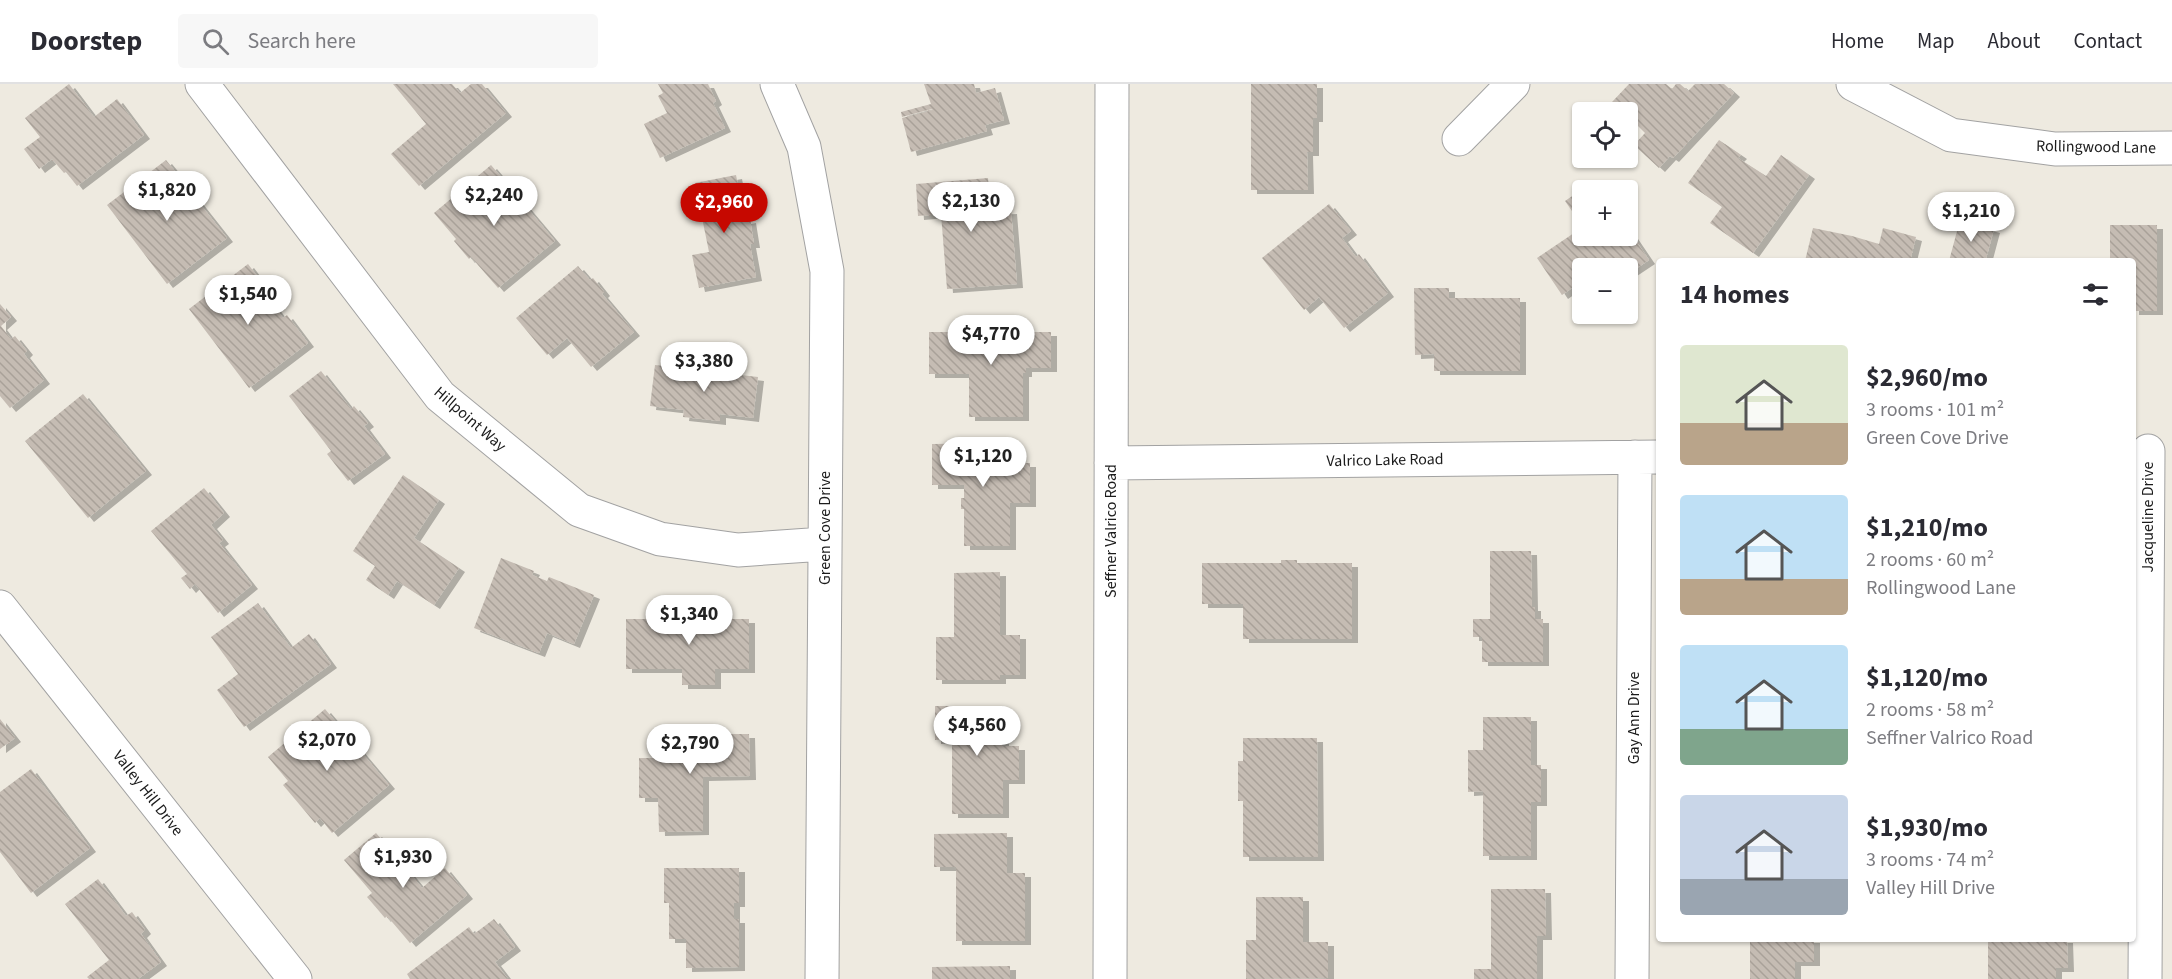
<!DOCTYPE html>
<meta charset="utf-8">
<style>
body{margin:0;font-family:"Source Sans 3",sans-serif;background:#f7f7f7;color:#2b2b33;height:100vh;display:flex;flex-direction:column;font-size:22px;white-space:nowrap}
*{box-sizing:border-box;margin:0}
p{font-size:20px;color:#7c7c81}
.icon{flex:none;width:33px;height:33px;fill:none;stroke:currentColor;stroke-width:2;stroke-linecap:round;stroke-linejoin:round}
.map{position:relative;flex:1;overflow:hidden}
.drawer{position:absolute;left:1656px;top:174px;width:480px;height:684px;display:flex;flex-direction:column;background:#fff;border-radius:6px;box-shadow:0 2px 4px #0004}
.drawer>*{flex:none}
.buttons{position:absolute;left:1572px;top:18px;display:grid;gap:12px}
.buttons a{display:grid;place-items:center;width:66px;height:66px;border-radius:6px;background:#fff;box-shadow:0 2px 4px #0004;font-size:30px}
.price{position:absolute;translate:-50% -51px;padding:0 14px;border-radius:21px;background:#fff;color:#222;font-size:20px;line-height:39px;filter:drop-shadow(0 2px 3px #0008)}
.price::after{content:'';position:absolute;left:50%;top:36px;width:18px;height:14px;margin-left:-9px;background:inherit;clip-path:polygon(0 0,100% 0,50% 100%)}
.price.on{background:#c60800;color:#fff}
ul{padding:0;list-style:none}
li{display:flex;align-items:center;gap:18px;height:150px;padding:0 24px}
li span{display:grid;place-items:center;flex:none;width:168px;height:120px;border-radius:6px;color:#555}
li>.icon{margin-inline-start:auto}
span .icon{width:72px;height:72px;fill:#fffc;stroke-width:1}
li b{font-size:26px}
h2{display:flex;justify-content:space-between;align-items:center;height:72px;padding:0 24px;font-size:26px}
header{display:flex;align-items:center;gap:36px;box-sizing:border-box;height:84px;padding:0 30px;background:#fff;border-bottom:2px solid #e1e1e2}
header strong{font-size:28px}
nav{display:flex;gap:33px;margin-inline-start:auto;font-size:21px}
.search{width:420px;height:54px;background:#f7f7f7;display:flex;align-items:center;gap:15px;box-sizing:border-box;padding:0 21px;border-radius:6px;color:#7c7c81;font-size:22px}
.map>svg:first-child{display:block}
</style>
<header>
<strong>Doorstep</strong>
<div class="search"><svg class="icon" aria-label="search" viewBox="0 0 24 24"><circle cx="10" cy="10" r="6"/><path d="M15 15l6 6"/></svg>Search here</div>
<nav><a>Home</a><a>Map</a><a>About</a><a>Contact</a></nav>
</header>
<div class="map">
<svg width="2172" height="895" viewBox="0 0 2172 895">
<defs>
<pattern id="building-back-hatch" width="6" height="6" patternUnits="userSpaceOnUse" patternTransform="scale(1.5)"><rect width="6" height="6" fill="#c5bcb3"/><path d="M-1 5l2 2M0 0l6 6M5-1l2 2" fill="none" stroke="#a9a199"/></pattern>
<filter id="shadow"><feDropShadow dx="6" dy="4" stdDeviation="0" flood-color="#0004"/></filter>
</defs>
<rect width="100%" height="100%" fill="#eeeae0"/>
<path fill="url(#building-back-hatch)" filter="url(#shadow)" d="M69 0 94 33 117 15 144 51 77 102 66 88 64 89 52 75 39 85 24 65 40 53 25 34Z
M393 0H452L460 9 471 0H482L506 29 419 102 391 70 426 40Z
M658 0H708L716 17 713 19 725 44 660 74 644 40 667 29 658 12 663 9Z
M924 0H974L976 9 995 4 1004 36 985 41 987 47 911 68 902 34 933 26 932 25 902 33 901 28 931 20Z
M1251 0H1317V34H1313V68H1307L1308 106H1251Z
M1629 0H1666L1672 5 1676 0H1680L1688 7 1695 0H1724L1734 9 1673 74 1670 72 1659 84 1634 61 1645 49 1628 32V28H1624L1612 18Z
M1719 56 1741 71 1738 74 1766 92 1781 71 1809 91 1753 169 1710 139 1722 123 1688 99Z
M166 76 188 103 183 106 194 120 197 116 227 154 167 200 107 121Z
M491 81 555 157 498 204 471 173 469 175 454 157 456 155 434 129Z
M736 91 745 136 750 135 754 160H750L756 193 699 204 692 171 709 168 695 99Z
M988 94 991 127 1011 126 1017 200 947 205 941 130 918 132 916 100Z
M1594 97 1601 106H1582V152H1628V145L1649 176 1628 190V184H1582V197L1562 211 1537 174 1574 149 1572 147 1581 140 1565 117Z
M1329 120 1351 147 1342 154 1356 173 1359 170 1388 209 1344 244 1319 213 1304 226 1262 174Z
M1960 136 1994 145 1986 175 1991 177H1949Z
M2110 141H2157V227H2133V177H2110Z
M1813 144 1852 152 1879 160 1883 144 1916 153 1910 177H1805Z
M248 180 277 218 273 221 283 234 287 231 308 259 249 304 189 225Z
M578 182 590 196 593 194 604 208 602 210 634 248 591 283 567 254 547 271 516 234Z
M1414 204H1449V214H1520V287H1434V270L1415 271Z
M0 220 11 233 1 242 11 255 15 252 27 267 24 270 44 296 10 324 0 312Z
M929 248H1051V284H1026V289H1023V333H969V290H929Z
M655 281 758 293 753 334 720 330V337L683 333 684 326 650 322Z
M321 287 351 325 354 322 368 339 364 342 385 370 348 397 327 370 331 367 289 312Z
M83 310 146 387 88 434 25 357Z
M1010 359V379H1030V419H1010V462H964V425H961V414H964V401H932V360Z
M403 391 439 416 414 454 459 484 434 521 397 497 388 511 366 496 375 482 353 467Z
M204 404 224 429 211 441 223 456 219 459 252 501 218 529 195 500 190 505 181 494 187 490 151 447Z
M1490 467H1531L1532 523H1535V535H1543V578H1482V553H1473V535H1490Z
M501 474 534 487 532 491 547 497 549 493 594 511 574 560 547 549 539 569 474 544Z
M1281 476H1297V479H1352V555H1243V520H1202V479H1281Z
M1000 488V551H1020V591H1000V596H936V553H954V489Z
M258 519 291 564 309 550 331 580 244 643 217 606 238 590 211 553Z
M679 528H712V535H749V585H715V601H682V585H626V535H679Z
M935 622H1003V662H1019V696H1003V730H952V655L935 656Z
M325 625 389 701 332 749 320 734 315 739 283 701 288 697 268 673Z
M1483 633H1531V681H1541V718H1531V772H1483V707L1468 708V666H1483Z
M0 635 15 654 0 665Z
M658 650H749L750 692 703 693V747L659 748 658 714H639V674H658Z
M1243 654H1317L1318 773H1243V717H1238V677H1243Z
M31 685 90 764 31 809 0 768V708Z
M376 749 422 804 445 784 467 811 410 859 387 832 385 834 367 813 372 809 344 776Z
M1007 749V789H1025V857H956V783H934V750Z
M664 784H739V819H734V835H739V883L686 884V855H669V819H664Z
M98 795 126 832 132 828 145 846 141 850 161 878 138 895H89L87 893 109 876 65 820Z
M1491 805H1545L1546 852H1537V895H1474V885H1491Z
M1256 813H1303V858H1328V894L1246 895V856H1256Z
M494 835 515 863 495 878 508 895H410L407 890 469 843 474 850Z
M1750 855H1814V878H1795V895H1750Z
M1988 855H2067L2068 884H2056V895H1988Z
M1010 882V895H932V883Z"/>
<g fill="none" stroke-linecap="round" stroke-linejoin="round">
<g stroke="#a2a2a2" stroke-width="35">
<path id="minor" d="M202 0 440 312 579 426 660 455 738 466 824 460
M777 0 804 63 827 187 822 895
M1853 0 1951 51 2055 65 2172 64
M1459 55 1513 0
M1111 379 1659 373
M0 523 295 895
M1110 895 1112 0
M1632 895 1635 373
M2145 895 2148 367"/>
</g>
<use href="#minor" stroke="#fff" stroke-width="33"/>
</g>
<g text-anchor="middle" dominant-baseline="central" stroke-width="5" stroke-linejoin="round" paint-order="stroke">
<g font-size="16" fill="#1b1b1b" stroke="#fff">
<text transform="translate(2096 63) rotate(1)">Rollingwood Lane</text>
<text transform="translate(470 335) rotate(41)">Hillpoint Way</text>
<text transform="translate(1385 376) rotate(-1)">Valrico Lake Road</text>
<text transform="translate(2148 433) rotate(-90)">Jacqueline Drive</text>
<text transform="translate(825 444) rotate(-90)">Green Cove Drive</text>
<text transform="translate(1111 447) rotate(-90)">Seffner Valrico Road</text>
<text transform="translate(1634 634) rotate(-90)">Gay Ann Drive</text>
<text transform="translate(148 709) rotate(52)">Valley Hill Drive</text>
</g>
</g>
</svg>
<div class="buttons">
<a><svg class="icon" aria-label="locate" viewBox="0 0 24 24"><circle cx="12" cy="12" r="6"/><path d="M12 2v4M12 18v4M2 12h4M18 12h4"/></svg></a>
<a>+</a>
<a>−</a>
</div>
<b class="price" style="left:167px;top:138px">$1,820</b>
<b class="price" style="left:494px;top:143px">$2,240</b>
<b class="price" style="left:971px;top:149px">$2,130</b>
<b class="price on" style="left:724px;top:150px">$2,960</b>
<b class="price" style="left:1971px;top:159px">$1,210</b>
<b class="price" style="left:248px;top:242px">$1,540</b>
<b class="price" style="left:991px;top:282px">$4,770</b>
<b class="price" style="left:704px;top:309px">$3,380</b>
<b class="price" style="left:983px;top:404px">$1,120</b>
<b class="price" style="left:689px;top:562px">$1,340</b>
<b class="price" style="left:977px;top:673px">$4,560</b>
<b class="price" style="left:327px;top:688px">$2,070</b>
<b class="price" style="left:690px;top:691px">$2,790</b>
<b class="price" style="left:403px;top:805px">$1,930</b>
<section class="drawer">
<h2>14 homes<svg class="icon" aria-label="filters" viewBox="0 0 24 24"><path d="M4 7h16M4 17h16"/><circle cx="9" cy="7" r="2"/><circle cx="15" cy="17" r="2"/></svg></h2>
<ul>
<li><span style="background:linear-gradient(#dfe7d0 65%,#b9a48a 0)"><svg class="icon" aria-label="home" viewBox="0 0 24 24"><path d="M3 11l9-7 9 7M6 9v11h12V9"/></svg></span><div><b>$2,960/mo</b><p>3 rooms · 101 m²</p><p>Green Cove Drive</p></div></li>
<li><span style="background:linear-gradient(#bfe0f5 70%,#b9a48a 0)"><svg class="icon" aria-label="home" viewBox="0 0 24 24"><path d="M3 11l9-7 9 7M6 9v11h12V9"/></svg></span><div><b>$1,210/mo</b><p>2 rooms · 60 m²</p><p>Rollingwood Lane</p></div></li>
<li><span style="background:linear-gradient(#bfe0f5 70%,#7fa58c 0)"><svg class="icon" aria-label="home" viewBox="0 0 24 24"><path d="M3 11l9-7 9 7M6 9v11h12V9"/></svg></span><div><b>$1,120/mo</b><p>2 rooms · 58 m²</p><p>Seffner Valrico Road</p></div></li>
<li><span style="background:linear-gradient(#c9d6e8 70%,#9aa5b1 0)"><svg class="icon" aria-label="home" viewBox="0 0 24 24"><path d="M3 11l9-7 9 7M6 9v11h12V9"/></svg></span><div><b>$1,930/mo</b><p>3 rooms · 74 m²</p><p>Valley Hill Drive</p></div></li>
</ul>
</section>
</div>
